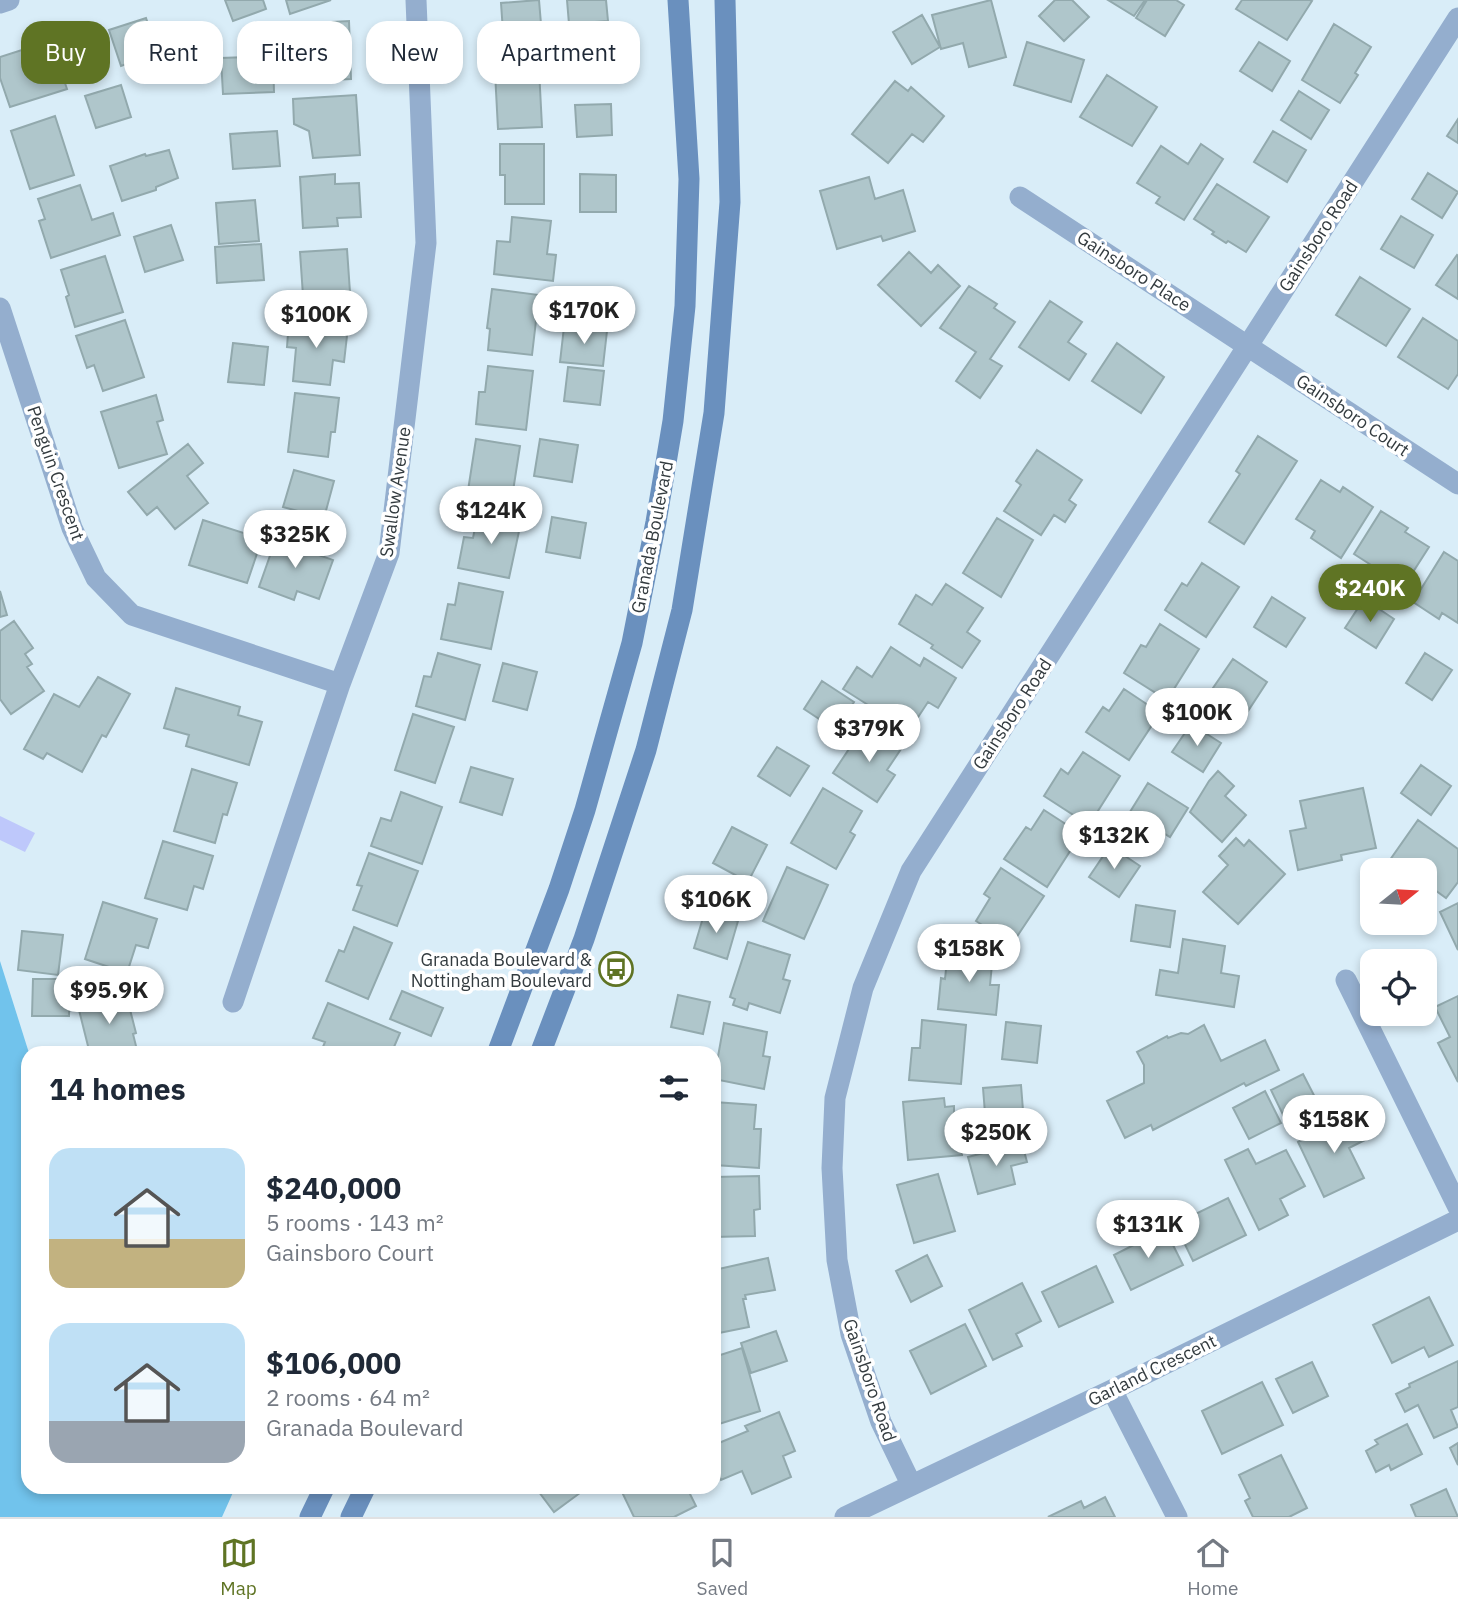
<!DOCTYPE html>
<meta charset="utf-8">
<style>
body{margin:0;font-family:"IBM Plex Sans",sans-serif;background:#f2f2f3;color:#1f2937;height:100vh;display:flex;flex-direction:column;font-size:26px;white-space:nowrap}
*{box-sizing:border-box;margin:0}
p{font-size:23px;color:#747a83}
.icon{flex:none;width:38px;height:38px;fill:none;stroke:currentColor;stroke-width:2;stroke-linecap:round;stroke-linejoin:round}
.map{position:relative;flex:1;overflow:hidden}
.drawer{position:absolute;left:21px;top:1046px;width:700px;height:448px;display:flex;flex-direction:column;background:#fff;border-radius:21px;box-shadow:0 4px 10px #0003}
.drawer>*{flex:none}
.guide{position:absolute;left:21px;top:21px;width:700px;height:63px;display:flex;gap:14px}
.needle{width:46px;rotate:72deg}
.fabs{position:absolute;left:1360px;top:858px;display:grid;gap:14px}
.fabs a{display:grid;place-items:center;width:77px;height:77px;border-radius:14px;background:#fff;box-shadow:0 4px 10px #0003;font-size:35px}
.price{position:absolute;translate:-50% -60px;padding:0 16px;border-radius:24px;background:#fff;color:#222;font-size:23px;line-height:46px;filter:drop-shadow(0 2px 4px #0008)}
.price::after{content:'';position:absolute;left:50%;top:42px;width:21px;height:16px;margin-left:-10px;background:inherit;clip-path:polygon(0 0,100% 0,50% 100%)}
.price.active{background:#5f7424;color:#fff}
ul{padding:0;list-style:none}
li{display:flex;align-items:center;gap:21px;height:175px;padding:0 28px}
li span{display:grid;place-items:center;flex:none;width:196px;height:140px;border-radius:21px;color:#555}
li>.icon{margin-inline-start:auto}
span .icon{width:84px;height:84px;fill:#fffc;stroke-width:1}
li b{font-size:30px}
h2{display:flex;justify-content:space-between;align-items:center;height:84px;padding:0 28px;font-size:30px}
.tag{padding:0 24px;border-radius:21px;background:#fff;box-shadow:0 4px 10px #0003;font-size:24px;line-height:63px}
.tag.active{background:#5f7424;color:#fff}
.tab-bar{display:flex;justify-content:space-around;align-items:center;height:98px;border-top:2px solid #e0e1e3;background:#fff;font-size:19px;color:#747a83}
.tab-bar a{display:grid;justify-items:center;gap:4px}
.tab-bar .active{color:#5f7424}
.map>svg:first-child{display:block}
</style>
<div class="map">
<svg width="1458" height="1517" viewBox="0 0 1458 1517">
<rect width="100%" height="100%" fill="#d9edf8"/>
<path fill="#71c3ec" d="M0 961 29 1053 28 1488H235L222 1517H0Z"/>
<path fill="#bec8fb" d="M0 816 35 833 25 852 0 840Z"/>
<path fill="#afc6cb" stroke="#92a9ad" stroke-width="2" d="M225 0H263L266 9 233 21Z
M286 0H331L290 14Z
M539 0 544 60 500 63 498 32H503L501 3Z
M567 0H606L608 21 569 24Z
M991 0 1006 57 969 67 963 43 941 49 932 15Z
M1055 0H1072L1089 17 1064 41 1039 16Z
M1108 0H1145L1134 16Z
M1147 0H1176L1184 5 1165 36 1136 18Z
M1242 0H1310L1312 1 1287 40 1236 9Z
M922 15 940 47 912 64 893 32Z
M146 18 158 53 121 66 109 30Z
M349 21 351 79 308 81V72L294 73V24Z
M1334 24 1371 47 1355 73 1358 75 1340 103 1302 80Z
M1027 42 1084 60 1071 102 1014 85Z
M1259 42 1290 61 1272 91 1240 71Z
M53 47 67 89 10 107 0 78V57L25 49 27 55Z
M273 56 274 92 223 94 221 58Z
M539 69 542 127 498 129 495 72Z
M1107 75 1157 107 1132 146 1080 117Z
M895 81 908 91 911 87 944 116 923 142 912 134 888 163 852 134Z
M121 85 131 117 96 128 85 96Z
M1299 91 1329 110 1311 139 1281 120Z
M356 95 360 155 313 158 309 131 294 124 293 99Z
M611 104 612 135 577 137 575 105Z
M55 116 74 175 30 189 11 131Z
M1458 119V143L1447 136Z
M277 131 280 166 233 169 230 134Z
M1273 131 1306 150 1287 182 1254 162Z
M500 144H544V204H505V175H500Z
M1201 144 1223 159 1184 220 1156 203 1160 197 1137 183 1161 146 1188 164Z
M169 150 178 178 156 187V190L122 201 110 166 145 154 146 156Z
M1428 173 1458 192 1442 218 1412 199Z
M335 174V184L359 183 361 217 337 218 338 226 303 228 300 177Z
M580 174 616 175V212H580Z
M869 177 875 199 903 190 915 231 883 241 881 236 837 249 820 191Z
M1217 184 1269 217 1246 252 1228 241 1226 243 1212 234 1214 232 1194 219Z
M80 185 92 220 113 213 120 235 51 258 39 221 45 219 38 199Z
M255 200 259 241 219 244 216 203Z
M1401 216 1433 235 1414 268 1381 249Z
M512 217 551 221 547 254 556 255 553 281 494 274 497 241 510 242Z
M171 225 183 260 145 272 134 237Z
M261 244 264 280 217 283 215 247Z
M347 249 351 307 304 310 300 252Z
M909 252 931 273 938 265 960 286 921 326 878 285Z
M1457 255 1458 256V299L1436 285Z
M105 256 123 312 75 327 66 297 69 295 61 270Z
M1360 277 1410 309 1386 346 1336 315Z
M969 286 997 304 994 308 1015 322 990 359 1002 366 980 398 956 381 976 352 940 328Z
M492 289 539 295 532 355 488 350 490 329 487 328Z
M1050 301 1082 322 1068 342 1086 354 1069 380 1019 347Z
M1423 318 1458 341V374L1448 389 1398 357Z
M125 320 144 377 103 391 94 365 87 368 76 336Z
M289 320 348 327 344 362 333 360 330 385 293 381 296 348 287 347Z
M564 327 607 331 603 366 560 362Z
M233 343 268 347 264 385 228 382Z
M1117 343 1164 377 1141 413 1092 381Z
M488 366 533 371 526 430 476 424 479 392H485Z
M568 367 604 371 600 405 564 401Z
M295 393 339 398 335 432H331L328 457 288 452Z
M156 395 163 420 157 422 167 454 119 468 101 412Z
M1258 436 1297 461 1244 544 1209 522 1240 474 1236 471Z
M476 439 520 446 511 504 467 497Z
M540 439 578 445 572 482 534 476Z
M188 444 203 463 187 476 208 503 175 529 157 507 147 515 128 492Z
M1037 450 1082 480 1069 500 1076 505 1065 522 1054 515 1041 535 1004 511 1021 485 1016 481Z
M294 470 334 481 324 518 283 507Z
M1321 480 1340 492 1343 487 1373 507 1341 558 1311 538 1315 531 1296 519Z
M1381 511 1408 528 1405 532 1429 547 1404 586 1354 554Z
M478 513 521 522 509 578 458 568 464 537 473 538Z
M552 517 586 523 580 558 546 552Z
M997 518 1033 540 1001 597 963 573Z
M203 520 262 539 247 583 189 565Z
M278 533 304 542 302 549 333 560 319 599 297 591 294 600 259 587Z
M1444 552 1458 561V623L1442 613 1439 619 1413 602Z
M1202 563 1239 587 1206 637 1165 610 1182 583 1187 586Z
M459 583 503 592 491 649 441 639 448 604 455 605Z
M946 584 983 608 967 632 980 641 962 668 931 648 933 645 899 624 916 595 932 605Z
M0 591 7 615 0 617Z
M1272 597 1305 618 1286 647 1254 627Z
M1364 599 1394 619 1376 648 1345 628Z
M14 621 33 648 25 654 32 664 27 667 44 691 11 714 0 699V631Z
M1160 624 1199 649 1167 700 1124 673 1141 645 1146 647Z
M891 647 920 666 924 658 956 678 938 708 928 702 909 731 843 689 857 667 872 677Z
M438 653 480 665 465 720 416 706 424 676 431 677Z
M1425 653 1452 670 1432 700 1406 683Z
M1233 659 1267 682 1248 711 1213 688Z
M503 663 537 672 527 710 493 701Z
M98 677 130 694 106 737 102 735 82 772 47 753 43 759 24 749 54 694 79 707Z
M822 681 854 702 836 730 804 709Z
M176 688 240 707 238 715 262 722 249 765 186 746 189 735 164 728Z
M1124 689 1160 713 1129 760 1086 732 1103 707 1109 711Z
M413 714 454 727 435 783 395 770Z
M1191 724 1221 743 1203 772 1172 752Z
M865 725 901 749 887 770 895 775 877 802 833 773Z
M777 747 809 766 790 796 758 776Z
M1083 752 1120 776 1089 825 1044 796 1061 769 1068 774Z
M1421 765 1451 786 1431 815 1401 793Z
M471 767 513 779 502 815 460 802Z
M192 769 237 783 227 815 223 814 215 843 174 831Z
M1218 771 1234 786 1225 796 1246 815 1222 842 1190 812 1209 781Z
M1148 783 1188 808 1170 837 1130 812Z
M823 788 862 811 850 832 855 835 836 869 791 843Z
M1363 788 1376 848 1341 855 1342 860 1298 870 1290 831 1306 828 1300 801Z
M401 792 442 807 422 864 371 846 381 818 391 821Z
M1044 810 1081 834 1047 887 1004 859 1026 827 1031 830Z
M1418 820 1458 849V882L1446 898 1424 882V870H1390L1385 867Z
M732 827 767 845 748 882 713 863Z
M1236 838 1244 846 1249 840 1285 874 1238 924 1203 892 1228 865 1219 856Z
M163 841 213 856 203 889 194 886 187 910 145 898Z
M1110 846 1140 866 1119 897 1089 877Z
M369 853 418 871 397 926 353 910 362 886 357 885Z
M787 867 828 885 804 939 763 921Z
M1001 868 1044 896 1012 944 976 921 990 898 984 894Z
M103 902 157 919 148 948 136 945 127 973 85 959Z
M1458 903V950L1440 912Z
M1136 905 1175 911 1170 947 1131 941Z
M705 911 738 921 727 959 694 948Z
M354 927 392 943 368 999 326 981 339 950 344 952Z
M22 931 63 935 58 975 18 970Z
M1183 939 1225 946 1221 973 1239 976 1234 1007 1156 995 1160 970 1178 973Z
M748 942 790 955 783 979 790 981 780 1013 749 1003 747 1010 733 1005 735 999 730 997Z
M948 950 993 954 990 985H999L996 1015 938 1009 941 978 945 979Z
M33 979H70L69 1016H32Z
M402 991 443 1008 431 1036 390 1019Z
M126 994 136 1033 133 1034 138 1054H90L78 1006Z
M678 995 710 1002 703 1034 671 1027Z
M1458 996V1082L1438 1043 1450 1037 1435 1007Z
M328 1003 400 1033 391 1054H320L325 1042 313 1038Z
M922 1020 966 1025 961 1084 909 1080 912 1048H920Z
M1006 1022 1041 1026 1037 1063 1002 1059Z
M724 1023 767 1032 763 1056 770 1057 764 1089 714 1079Z
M1204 1025 1221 1061 1265 1040 1279 1070 1246 1086 1244 1083 1153 1130 1151 1125 1125 1138 1107 1101 1144 1083V1065L1137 1052 1167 1036 1168 1038 1181 1033 1188 1034Z
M1303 1074 1319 1105 1286 1121 1271 1090Z
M1021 1085 1024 1123 986 1126 983 1088Z
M1265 1091 1281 1123 1249 1139 1233 1108Z
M944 1098 945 1107 954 1106V1114H959L962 1155 908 1160 903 1102Z
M714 1102 756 1105 754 1129H761L759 1168 714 1165Z
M1355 1114 1367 1139 1349 1148 1364 1178 1324 1197 1298 1142Z
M1022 1143 1027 1162 1011 1166 1015 1184 978 1194 968 1157Z
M1248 1149 1256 1164 1286 1150 1305 1186 1280 1199 1288 1215 1259 1230 1225 1160Z
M938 1174 955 1231 914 1243 897 1185Z
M759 1176 760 1209 754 1210 755 1236 714 1237V1177Z
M1228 1198 1246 1235 1193 1261 1175 1224Z
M1165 1229 1183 1265 1131 1290 1114 1255Z
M927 1255 942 1286 911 1302 896 1271Z
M768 1258 775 1290 745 1295 746 1299H743L749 1327 714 1334V1270Z
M1096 1266 1113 1302 1059 1327 1042 1292Z
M1022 1283 1041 1321 1016 1334 1022 1346 993 1360 969 1310Z
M1429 1297 1453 1345 1429 1357 1424 1347 1392 1363 1373 1325Z
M965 1324 986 1366 931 1394 910 1351Z
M776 1331 787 1361 751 1373 741 1343Z
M742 1348 760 1411 719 1424 714 1409V1357Z
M1458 1361V1407L1451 1410 1458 1427 1434 1438 1418 1405 1405 1412 1396 1394 1410 1387 1409 1384Z
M1312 1362 1328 1396 1293 1413 1276 1379Z
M1262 1382 1283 1425 1222 1454 1202 1411Z
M779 1412 795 1451 783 1456 791 1477 752 1494 742 1471 721 1480 714 1464V1445L748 1431 745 1426Z
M1407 1424 1422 1454 1391 1470 1389 1465 1376 1472 1366 1451 1378 1444 1375 1440Z
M1458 1443V1465L1450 1448Z
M1281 1455 1307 1508 1289 1517H1253L1245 1501 1250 1498 1239 1475Z
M536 1488H582L584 1490 554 1512Z
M620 1488H687L696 1506 674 1517H634Z
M1446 1489 1458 1517H1416L1411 1505Z
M1105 1497 1115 1517H1048L1081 1501 1084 1508Z"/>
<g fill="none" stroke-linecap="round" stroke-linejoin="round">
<path stroke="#94aece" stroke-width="21" d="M0 3 9 0
M1020 197 1458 484
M0 308 72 528 96 578 132 615 340 684
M1346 980 1458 1207
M233 1002 340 684 389 553 426 243 416 0
M1112 1390 1177 1517
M911 1484 881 1422 851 1334 837 1260 832 1168 835 1098 863 988 911 871 1458 18
M845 1517 1112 1390 1458 1220"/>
<path stroke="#6a90be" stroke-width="21" d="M497 1054 559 889 585 810 632 643 656 522 673 421 685 306 689 179 678 0
M540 1054 584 939 646 750 682 610 714 413 730 202 725 0
M310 1517 324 1488
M351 1517 365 1488"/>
</g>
<defs>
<g id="bus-ring" transform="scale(1.75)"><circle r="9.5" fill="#fff" stroke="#5f7424" stroke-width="1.5"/><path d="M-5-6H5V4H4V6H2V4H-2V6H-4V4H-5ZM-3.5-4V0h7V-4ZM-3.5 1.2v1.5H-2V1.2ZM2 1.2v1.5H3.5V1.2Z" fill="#5f7424"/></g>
</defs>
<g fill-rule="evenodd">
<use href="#bus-ring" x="616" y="969"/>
</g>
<g text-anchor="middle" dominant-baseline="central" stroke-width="7" stroke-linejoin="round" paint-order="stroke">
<g font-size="18" fill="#333b3f" stroke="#fff">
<text transform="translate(1318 236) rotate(-57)">Gainsboro Road</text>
<text transform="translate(1134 271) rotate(33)">Gainsboro Place</text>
<text transform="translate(1353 415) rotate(34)">Gainsboro Court</text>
<text transform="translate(56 473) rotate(71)">Penguin Crescent</text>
<text transform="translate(395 492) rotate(-82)">Swallow Avenue</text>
<text transform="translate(652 537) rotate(-79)">Granada Boulevard</text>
<text transform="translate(1012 714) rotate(-57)">Gainsboro Road</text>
<text transform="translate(1152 1370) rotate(-26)">Garland Crescent</text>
<text transform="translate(870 1380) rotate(71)">Gainsboro Road</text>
</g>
<g font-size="18" fill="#333b3f" stroke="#fff" text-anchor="end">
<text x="592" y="959">Granada Boulevard &amp;<tspan x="592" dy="21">Nottingham Boulevard</tspan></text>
</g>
</g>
</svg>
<div class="fabs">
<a><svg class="needle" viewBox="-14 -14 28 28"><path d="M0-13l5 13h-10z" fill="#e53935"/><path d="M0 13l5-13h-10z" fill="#747a83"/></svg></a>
<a><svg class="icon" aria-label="locate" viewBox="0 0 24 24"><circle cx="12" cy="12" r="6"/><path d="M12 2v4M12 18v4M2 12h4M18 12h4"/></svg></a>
</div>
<b class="price" style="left:584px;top:346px">$170K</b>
<b class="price" style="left:316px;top:350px">$100K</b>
<b class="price" style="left:491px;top:546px">$124K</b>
<b class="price" style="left:295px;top:570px">$325K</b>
<b class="price active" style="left:1370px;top:624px">$240K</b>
<b class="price" style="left:1197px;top:748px">$100K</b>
<b class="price" style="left:869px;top:764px">$379K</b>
<b class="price" style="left:1114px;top:871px">$132K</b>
<b class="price" style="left:716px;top:935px">$106K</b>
<b class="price" style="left:969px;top:984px">$158K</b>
<b class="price" style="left:109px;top:1026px">$95.9K</b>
<b class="price" style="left:1334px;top:1155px">$158K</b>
<b class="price" style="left:996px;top:1168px">$250K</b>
<b class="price" style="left:1148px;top:1260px">$131K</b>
<div class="guide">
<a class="tag active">Buy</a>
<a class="tag">Rent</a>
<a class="tag">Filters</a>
<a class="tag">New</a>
<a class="tag">Apartment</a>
</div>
<section class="drawer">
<h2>14 homes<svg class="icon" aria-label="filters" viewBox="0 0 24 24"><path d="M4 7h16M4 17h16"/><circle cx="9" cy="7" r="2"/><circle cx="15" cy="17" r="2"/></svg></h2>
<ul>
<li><span style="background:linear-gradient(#bfe0f5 65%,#c2b280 0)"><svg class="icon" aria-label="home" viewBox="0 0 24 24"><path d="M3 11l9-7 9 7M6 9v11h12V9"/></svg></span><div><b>$240,000</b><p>5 rooms · 143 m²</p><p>Gainsboro Court</p></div></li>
<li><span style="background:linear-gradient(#bfe0f5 70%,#9aa5b1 0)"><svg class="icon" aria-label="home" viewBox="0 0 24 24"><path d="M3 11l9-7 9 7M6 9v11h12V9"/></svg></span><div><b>$106,000</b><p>2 rooms · 64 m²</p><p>Granada Boulevard</p></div></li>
</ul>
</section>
</div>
<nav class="tab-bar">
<a class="active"><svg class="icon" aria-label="map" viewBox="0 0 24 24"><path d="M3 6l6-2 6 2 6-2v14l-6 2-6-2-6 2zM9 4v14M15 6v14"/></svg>Map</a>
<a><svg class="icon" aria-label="saved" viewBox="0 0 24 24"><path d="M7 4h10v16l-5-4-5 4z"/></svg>Saved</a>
<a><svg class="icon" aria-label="home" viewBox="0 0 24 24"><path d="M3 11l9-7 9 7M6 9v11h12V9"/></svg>Home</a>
</nav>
